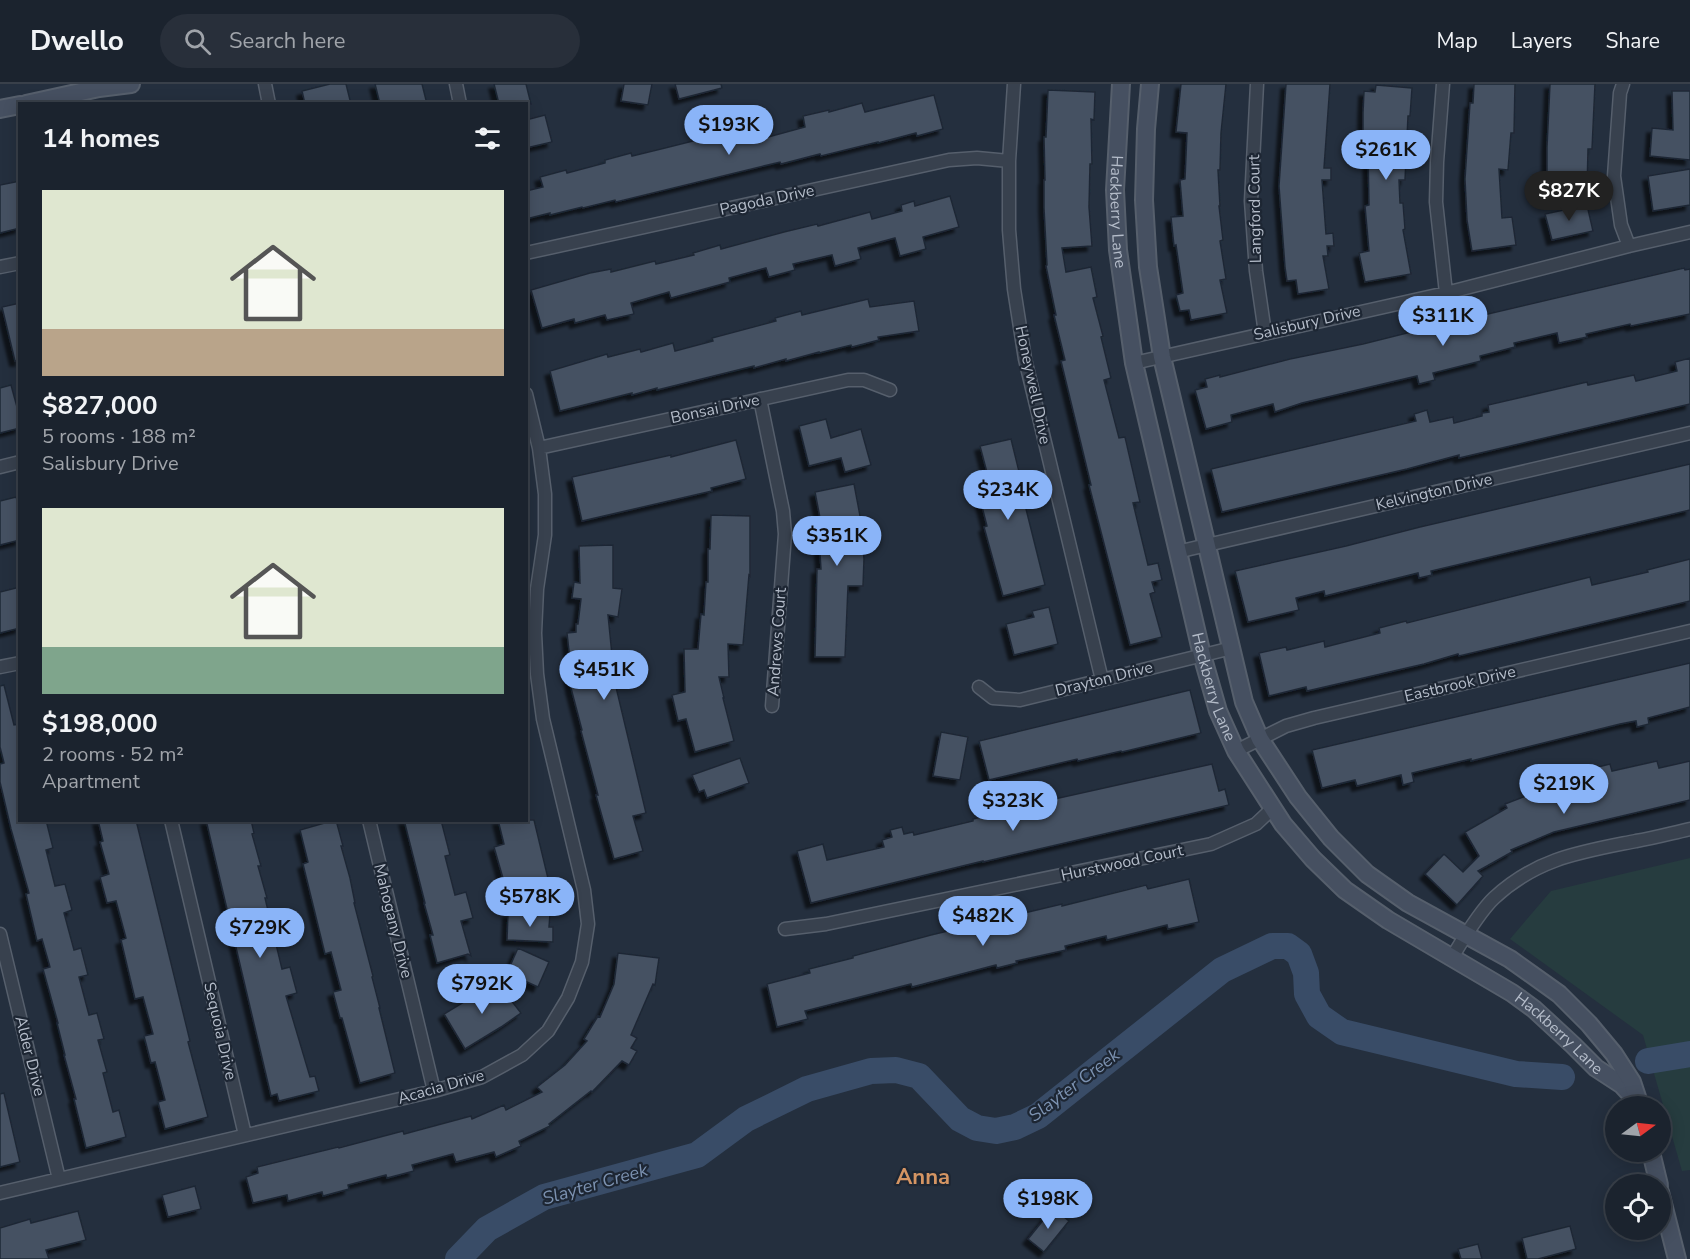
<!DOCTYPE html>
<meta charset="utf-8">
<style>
body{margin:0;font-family:"Nunito Sans",sans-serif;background:#282f3a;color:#f1f3f6;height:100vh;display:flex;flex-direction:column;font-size:22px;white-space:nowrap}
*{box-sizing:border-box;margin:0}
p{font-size:20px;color:#a0a4aa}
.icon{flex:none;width:33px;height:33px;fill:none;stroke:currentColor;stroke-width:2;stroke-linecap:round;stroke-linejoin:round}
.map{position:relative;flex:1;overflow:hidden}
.panel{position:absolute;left:18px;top:18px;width:510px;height:720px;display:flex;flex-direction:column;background:#1b232e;border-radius:0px;box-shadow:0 3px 15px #0003,0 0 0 2px #39404a}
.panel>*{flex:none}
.needle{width:39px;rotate:75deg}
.tools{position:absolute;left:1605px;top:1012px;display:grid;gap:12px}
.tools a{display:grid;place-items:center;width:66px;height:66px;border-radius:50%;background:#1b232e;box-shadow:0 3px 15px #0003,0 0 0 2px #39404a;font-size:30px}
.price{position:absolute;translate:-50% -51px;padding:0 14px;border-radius:21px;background:#8ab4f8;color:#111;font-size:20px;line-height:39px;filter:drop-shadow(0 2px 3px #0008)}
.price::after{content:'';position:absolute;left:50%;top:36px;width:18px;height:14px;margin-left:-9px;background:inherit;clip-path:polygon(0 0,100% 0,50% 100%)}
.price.selected{background:#222;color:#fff}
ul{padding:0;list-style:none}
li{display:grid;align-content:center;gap:12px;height:318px;padding:0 24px}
li span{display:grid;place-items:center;height:186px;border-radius:0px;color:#555}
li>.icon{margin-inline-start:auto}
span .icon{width:108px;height:108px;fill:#fffc;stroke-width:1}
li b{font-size:26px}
h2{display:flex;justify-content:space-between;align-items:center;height:72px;padding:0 24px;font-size:26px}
header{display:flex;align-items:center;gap:36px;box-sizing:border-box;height:84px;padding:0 30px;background:#1b232e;border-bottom:2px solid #39404a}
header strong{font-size:28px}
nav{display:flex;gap:33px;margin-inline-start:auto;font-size:21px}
.search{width:420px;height:54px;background:#282f3a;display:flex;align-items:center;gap:15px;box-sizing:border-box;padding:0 21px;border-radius:33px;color:#a0a4aa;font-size:22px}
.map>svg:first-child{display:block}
</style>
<header>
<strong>Dwello</strong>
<div class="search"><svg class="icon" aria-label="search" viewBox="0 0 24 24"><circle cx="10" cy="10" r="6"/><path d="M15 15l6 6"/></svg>Search here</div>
<nav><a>Map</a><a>Layers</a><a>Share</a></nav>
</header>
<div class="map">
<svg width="1690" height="1175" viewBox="0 0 1690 1175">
<defs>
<filter id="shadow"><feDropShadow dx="-5" dy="5" stdDeviation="1.5" flood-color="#0009"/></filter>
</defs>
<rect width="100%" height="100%" fill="#242f3e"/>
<path fill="#263c3f" d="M1690 774V1086L1682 1087 1643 951 1510 855 1551 807Z"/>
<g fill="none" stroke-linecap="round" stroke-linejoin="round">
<path stroke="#394c67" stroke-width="26" d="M1648 977 1690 970
M458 1175 487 1145 544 1113 697 1071 746 1035 807 1005 871 987 896 986 919 992 960 1035 977 1044 996 1047 1015 1043 1038 1032 1222 886 1272 862H1288L1299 870 1306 889 1307 910 1319 932 1342 948 1516 990 1562 993"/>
</g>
<path fill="#455162" stroke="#1f2835" stroke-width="1.5" filter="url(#shadow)" d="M330 0H346L351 20H305L302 7Z
M375 0H422L427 20H380Z
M494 0H526L531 20H499Z
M624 0H652L648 21 621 17Z
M675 0H721L722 4 679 15Z
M1181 0H1226L1221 49 1220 86H1218L1220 122H1219L1223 156 1220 157 1226 195 1220 196 1227 229 1191 236 1189 226 1180 227 1176 211 1183 209 1176 161 1174 162 1171 133 1183 132 1180 96 1185 95 1187 49 1176 48Z
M1286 0H1330L1324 84H1331V96H1322L1326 150 1333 149 1334 162H1327L1328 172H1323L1329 205 1298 210 1296 196 1287 197 1285 183 1279 102Z
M1474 0H1515L1514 49H1511L1508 86 1499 85 1502 134 1512 133 1516 161 1472 167 1467 136 1465 95 1470 19H1473Z
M1550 0H1595L1592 65H1588L1587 106 1547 105V63Z
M1376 1 1412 4 1410 32H1408L1405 96H1399L1400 119H1403L1405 145 1403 146 1411 190 1365 198 1359 169 1369 167 1365 122 1369 121 1368 69H1363V29L1364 7 1375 8Z
M1048 6 1095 8 1094 36 1091 35 1092 80H1090L1089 123 1092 162 1062 164 1066 188 1091 183 1097 213 1093 214 1103 252 1101 253 1111 294 1104 296 1119 354 1125 353 1140 418 1133 419 1148 481 1158 479 1162 496 1152 498 1155 508 1150 510 1162 553 1130 561 1089 401H1091L1061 277 1065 276 1054 231H1056L1046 182 1047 181 1044 124V96H1045L1044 53H1046Z
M1672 7H1690V76L1650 72 1652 44 1673 46Z
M934 11 943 45 917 52 916 49 878 59V58L821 72 820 70 781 80 780 78 616 118 615 116 583 124 582 123 550 131V129L526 135V107L543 103 540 93 566 86 567 89 605 79V76L631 69 632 72 665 64 705 54 704 51 730 45 732 51 765 42 768 53 805 43 803 32 829 26V28L862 19 865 28Z
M545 31 552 58 526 64V36Z
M1690 85V121L1653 127 1648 92Z
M20 97V144L0 149V101Z
M950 112 959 143 923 153 926 165 900 172 895 154 858 164 861 175 835 182 832 171 793 180 795 186 769 193 766 184 729 194 730 198 671 214 669 208 631 219 634 230 607 236 605 231 575 239 574 235 542 244 531 206 590 189 611 185V188L655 177 656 180 694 171 693 169 720 161 721 165 784 148 817 140 818 142 870 128 872 135 902 127 901 121 914 117 915 122Z
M1587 121 1593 147 1552 156 1545 130Z
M1684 184 1685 186 1690 185V230L1631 242 1630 240 1586 250 1587 253 1559 259 1557 249 1514 259 1515 263 1480 272 1481 277 1433 289 1435 296 1419 300 1417 292 1302 319 1275 328 1273 320 1231 331 1232 338 1206 345 1195 306 1207 303 1205 295 1220 291V293L1290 275 1363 260 1407 249Z
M868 215 870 223 914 217 919 247 878 253 879 256 852 263 851 261 819 269V268L786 277V275L754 284V282L657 306V304L632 311V309L560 327 550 287 607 270 608 273 640 265 641 268 673 259 675 267 713 257 712 254 776 237 775 234 801 227 802 231Z
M20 219V277H15L2 223Z
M1690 274V320L1459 374V371L1407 385 1222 428 1211 385 1416 337 1414 330 1427 326 1430 338 1453 333 1454 339 1482 332V329L1489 328 1488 321 1587 298 1588 301 1634 291 1636 297 1677 287 1675 278Z
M11 301 20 334V344L0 349V304Z
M826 335 831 354 861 345 871 381 845 388 841 374 809 382 799 342Z
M1011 355 1026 416 1024 417 1045 501 1003 512 984 443 987 442 976 399 989 396 980 362Z
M736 356 746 395 711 404 712 407 582 437 572 393 671 371V373Z
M1690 380V426L1431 487 1432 491 1419 494 1418 489 1325 512 1324 507 1296 514 1299 526 1248 538 1235 487 1346 462 1420 443Z
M854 400 861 437 864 475 863 502H848L845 573H815L817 485H821L818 439H821L815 408Z
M16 413 20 425V456L0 461V417Z
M711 431 750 432V492L749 491 743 561 728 560 729 593H719L724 614H723L734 657 695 668 686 635 678 637 672 611 685 608 684 565H698L701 530 704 531 706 498H708V465H710Z
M613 461V504L622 505 618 533 608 531 612 571 616 603 646 729 633 732 643 767 614 775 596 711H598L581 647 582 646 571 604 567 577 570 576 567 549 576 548V540H578L581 515 572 514 574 498 580 499 579 462Z
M1690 475V517L1459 572 1458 570 1424 580 1307 607 1306 603 1269 612 1259 569 1286 563 1287 566 1324 557 1325 563 1380 549 1379 544 1406 537 1407 539 1590 493 1592 501 1648 488 1647 486Z
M20 503V544L0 549V508Z
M1049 523 1058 560 1014 571 1006 540 1034 533 1032 527Z
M1690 579V623L1648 634 1649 640 1637 643 1636 637 1620 640 1471 677V675L1412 689 1414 698 1403 701 1401 691 1357 702 1355 696 1322 704 1312 666Z
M4 601 14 641 20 640V736H46L53 764 46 766 55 802 65 800 72 826 64 829 74 866 81 864 88 891 79 893 89 931 97 929 104 955 98 956 107 988 103 989 113 1028 119 1026 126 1053 86 1064 74 1015H76L64 971H65L57 939H58L43 885 50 883 42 855 37 857 26 810 29 809 11 745 0 698V680L4 679 0 663V602Z
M1190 606 1201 649 1122 668 1121 667 1078 677 1077 675 989 696 979 657Z
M941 648 968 653 960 696 933 692Z
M740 674 749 699 707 714 704 706 699 708 692 691Z
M1657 677 1659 684 1690 677V716L1554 748 1511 766 1512 768 1478 787 1483 792 1457 821 1425 790 1444 770 1463 788 1479 772 1465 748 1507 724 1505 720 1560 699 1559 693 1572 690 1573 697 1595 691 1594 684 1610 680 1612 687Z
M1212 680 1219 707 1225 705 1229 721 983 778V777L811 819 797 767 823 760 827 776 884 763 882 756 892 753 890 746 902 743 904 750 913 748 914 751 973 737V735L1041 718Z
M98 736H136L190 957 188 958 208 1033 165 1045 158 1018 165 1016 155 978 151 979 144 952 153 950 143 913 135 915 121 856 126 854 116 817 107 819 100 793 109 790 100 758 103 757Z
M206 736H251L254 749 252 750 261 782H258L267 814H265L282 885 290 883 297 909 286 912 310 993 315 992 319 1007 279 1017 277 1010 271 1012Z
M335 736H336L343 762H341L350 794 355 819H354L373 892 372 893 380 924H379L395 989 360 999 342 934H340L333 908 341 906 331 868 325 870 303 780 308 778 300 746Z
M404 736H441L450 771 445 772 455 811 466 808 473 834 461 837 471 872 468 870 437 879 430 851H433L424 819H425Z
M498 736H534L552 811 511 822 494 763 504 760Z
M1189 795 1199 838 1168 845 1167 841 1107 856 1106 852 1065 862 1066 866 1016 877 1017 879 997 884 996 881 912 903 911 900 805 927 808 935 777 943 767 900 810 889 809 885 853 874V872L931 851 1062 820V822L1146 801 1148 805Z
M508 829 550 830 549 843H553V858L507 856Z
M518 864 549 878 538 903 507 889Z
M618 869 659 874 655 901 653 900 631 951 637 954 631 964 637 967 629 981 622 977 592 1008 591 1007 549 1040 550 1042 519 1057 521 1062 496 1073 494 1068 456 1078 453 1070 412 1081 414 1087 387 1094 386 1091 348 1101 349 1105 323 1112 322 1108 288 1117 287 1111 253 1119 246 1093 258 1089 257 1083 338 1063 339 1064 403 1047 404 1050 471 1032 472 1035 504 1021 506 1026 542 1008 537 1003 565 981 587 957 584 955 598 932 600 933 614 900Z
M496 897 521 929 501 943 465 965 444 930 467 916 469 918Z
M4 1009 20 1078 0 1083V1010Z
M195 1102 201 1125 168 1133 162 1111Z
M1053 1124 1069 1137 1044 1168 1028 1155Z
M78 1127 86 1156 46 1166 49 1175H0V1144L30 1135 31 1139Z
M1570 1142 1576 1165 1538 1175H1527L1522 1154Z
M1478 1160 1482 1175H1461L1458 1165Z"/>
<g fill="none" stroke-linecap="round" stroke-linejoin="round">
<g stroke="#565f6c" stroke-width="15">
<path id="street" d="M265 0 269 20
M456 0 460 20
M1014 0 1009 77V146L1014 205 1025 275 1102 596
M1257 0 1251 117 1256 187 1265 249
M1443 0 1437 78 1436 118 1446 209
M1623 0 1620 9 1614 92 1621 141 1629 162
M526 169 949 76 977 74 1009 77
M0 183 20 179
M1134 279 1446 209 1629 162 1690 148
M760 315 783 427 785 450 772 622
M539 364 848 296H864L890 306
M0 383 20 378
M1177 468 1690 349
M0 583 20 579
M979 603 993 614 1020 616 1232 564
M1236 667 1286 642 1314 634 1690 547
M171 736 245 1051
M369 736 434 1007
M785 845 826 840 1211 760 1256 740 1272 725
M0 850 59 1095
M1451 875C1462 857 1479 828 1494 814 1537 774 1581 768 1636 757 1654 754 1672 749 1690 745
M0 1109 434 1007 482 993 522 971 548 947 568 914 582 878 588 840 584 806 543 635 537 590 535 549 537 505 545 451V410L539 364 526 310"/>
</g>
<g stroke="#565f6c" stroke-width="20">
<g id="secondary">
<path id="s1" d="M1121 0 1115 106 1118 166 1134 279 1202 571 1218 627 1236 667 1283 740 1313 775 1345 806 1388 836 1512 909 1534 925 1573 961 1596 984 1622 1001 1633 1013 1638 1023"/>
<path d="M1150 0 1146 45 1144 116 1148 183 1162 273 1244 618 1260 655 1298 713 1331 754 1367 790 1408 819 1510 875 1559 910 1589 940 1614 970 1632 998 1637 1013"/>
<path d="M26 20 99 4 131 0"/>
<path d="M0 25 20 21"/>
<path d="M1651 1068 1659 1101"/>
<path d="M1660 1108 1677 1175"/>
</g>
</g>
<use href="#street" stroke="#38414e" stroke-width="12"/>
<use href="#secondary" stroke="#465061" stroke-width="16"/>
</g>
<g text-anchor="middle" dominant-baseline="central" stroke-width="4.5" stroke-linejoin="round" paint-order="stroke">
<g font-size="16" fill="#b4bcc9" stroke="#1d2633">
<text transform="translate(767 116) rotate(-12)">Pagoda Drive</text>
<text transform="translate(1255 125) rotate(-91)">Langford Court</text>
<text stroke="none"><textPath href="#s1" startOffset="128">Hackberry Lane</textPath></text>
<text transform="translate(1307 239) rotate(-13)">Salisbury Drive</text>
<text transform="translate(1033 301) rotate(78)">Honeywell Drive</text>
<text transform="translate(715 325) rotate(-12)">Bonsai Drive</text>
<text transform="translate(1434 408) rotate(-13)">Kelvington Drive</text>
<text transform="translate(777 558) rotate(-86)">Andrews Court</text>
<text transform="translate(1104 595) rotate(-14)">Drayton Drive</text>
<text transform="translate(1460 600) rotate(-13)">Eastbrook Drive</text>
<text stroke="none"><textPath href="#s1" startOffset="614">Hackberry Lane</textPath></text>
<text transform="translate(1122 779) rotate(-12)">Hurstwood Court</text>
<text transform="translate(393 837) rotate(76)">Mahogany Drive</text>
<text transform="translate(220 947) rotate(77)">Sequoia Drive</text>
<text stroke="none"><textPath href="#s1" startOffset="1118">Hackberry Lane</textPath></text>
<text transform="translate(30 972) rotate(76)">Alder Drive</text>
<text transform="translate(441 1003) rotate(-16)">Acacia Drive</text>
</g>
<g font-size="18" font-style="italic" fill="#7c92b1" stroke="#1d2633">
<text transform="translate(1074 1001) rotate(-37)">Slayter Creek</text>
<text transform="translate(595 1100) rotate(-16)">Slayter Creek</text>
</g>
<g font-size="22" font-weight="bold" fill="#d59563" stroke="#1d2633">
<text x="923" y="1093">Anna</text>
</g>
</g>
</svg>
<div class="tools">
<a><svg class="needle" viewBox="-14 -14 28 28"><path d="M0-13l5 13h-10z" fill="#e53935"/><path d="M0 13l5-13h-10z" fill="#a0a4aa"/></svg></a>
<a><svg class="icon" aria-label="locate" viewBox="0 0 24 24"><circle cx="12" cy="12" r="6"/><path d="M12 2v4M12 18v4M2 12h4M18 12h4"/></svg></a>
</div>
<b class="price" style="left:729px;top:72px">$193K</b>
<b class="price" style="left:1386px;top:97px">$261K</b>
<b class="price selected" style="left:1569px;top:138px">$827K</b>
<b class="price" style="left:1443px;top:263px">$311K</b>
<b class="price" style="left:1008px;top:437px">$234K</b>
<b class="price" style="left:837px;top:483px">$351K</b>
<b class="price" style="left:604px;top:617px">$451K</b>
<b class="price" style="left:1564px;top:731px">$219K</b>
<b class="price" style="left:1013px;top:748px">$323K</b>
<b class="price" style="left:530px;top:844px">$578K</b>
<b class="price" style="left:983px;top:863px">$482K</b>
<b class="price" style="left:260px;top:875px">$729K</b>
<b class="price" style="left:482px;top:931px">$792K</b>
<b class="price" style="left:1048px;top:1146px">$198K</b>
<section class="panel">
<h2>14 homes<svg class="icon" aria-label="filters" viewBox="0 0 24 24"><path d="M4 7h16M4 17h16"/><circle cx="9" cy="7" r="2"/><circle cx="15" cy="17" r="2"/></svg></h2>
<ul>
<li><span style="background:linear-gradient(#dfe7d0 75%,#b9a48a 0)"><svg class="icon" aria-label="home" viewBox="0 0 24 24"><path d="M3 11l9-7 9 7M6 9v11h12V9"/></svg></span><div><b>$827,000</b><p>5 rooms · 188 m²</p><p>Salisbury Drive</p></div></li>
<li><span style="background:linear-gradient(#dfe7d0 75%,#7fa58c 0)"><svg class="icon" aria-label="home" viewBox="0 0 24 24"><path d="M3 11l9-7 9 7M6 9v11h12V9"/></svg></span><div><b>$198,000</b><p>2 rooms · 52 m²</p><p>Apartment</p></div></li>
</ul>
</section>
</div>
